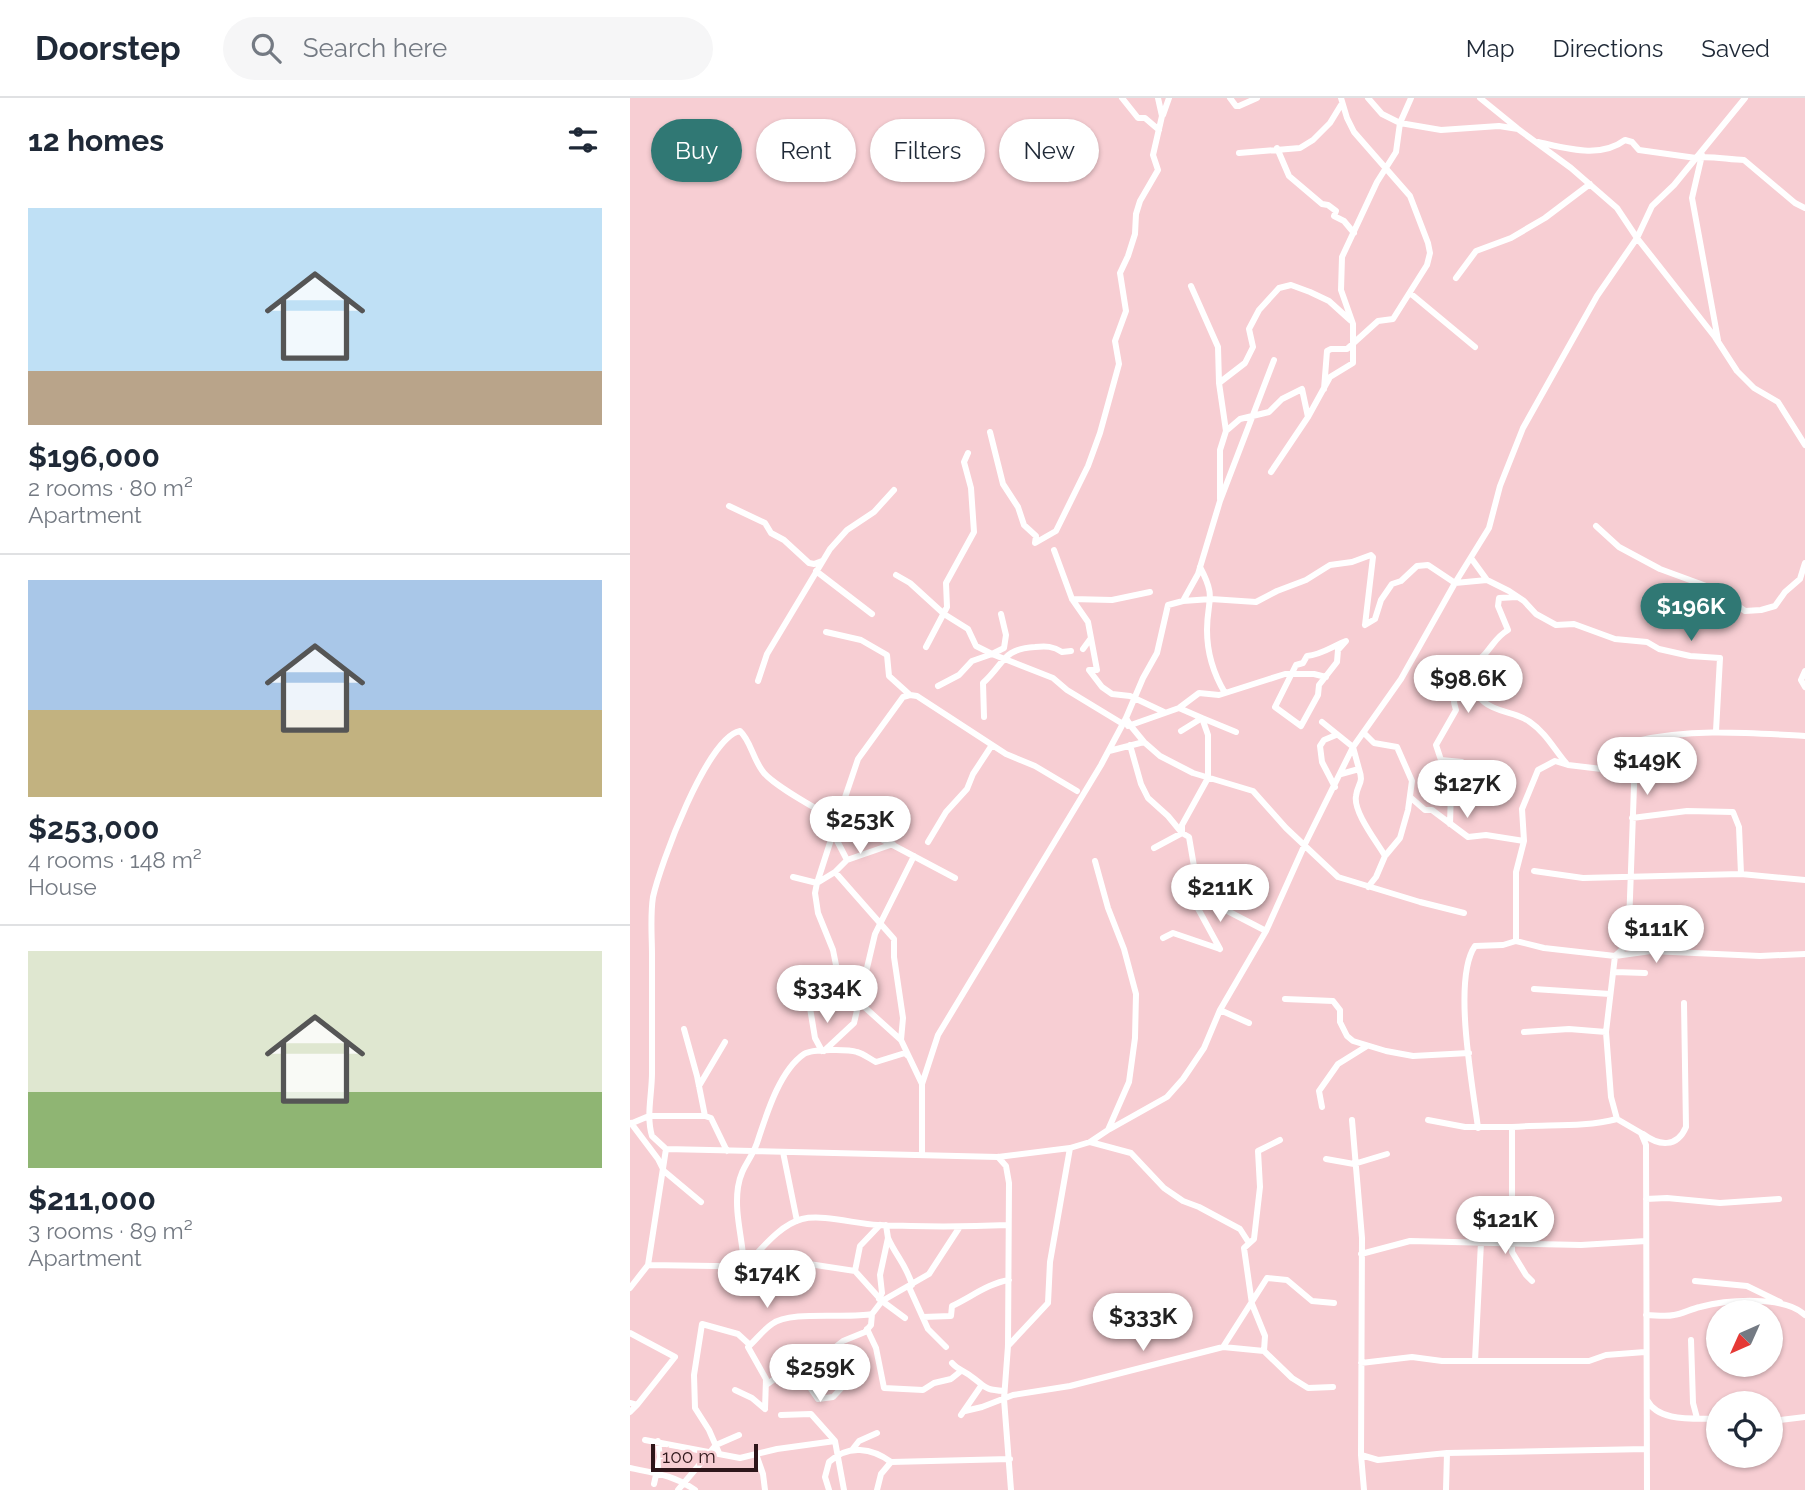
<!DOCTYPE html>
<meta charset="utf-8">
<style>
body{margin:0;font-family:Raleway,sans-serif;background:#f6f6f7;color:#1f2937;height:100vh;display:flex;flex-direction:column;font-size:26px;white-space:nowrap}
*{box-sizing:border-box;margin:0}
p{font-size:23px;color:#747a83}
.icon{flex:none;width:38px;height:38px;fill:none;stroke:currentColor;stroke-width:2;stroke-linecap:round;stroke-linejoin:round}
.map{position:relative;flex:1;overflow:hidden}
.details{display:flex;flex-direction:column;background:#fff;width:630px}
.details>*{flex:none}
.banner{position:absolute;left:21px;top:21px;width:665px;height:63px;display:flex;gap:14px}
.needle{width:46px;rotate:225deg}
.controls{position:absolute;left:1076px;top:1202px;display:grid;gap:14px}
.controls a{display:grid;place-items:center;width:77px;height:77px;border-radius:50%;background:#fff;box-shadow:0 2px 5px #0004;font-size:35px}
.scale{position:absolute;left:21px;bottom:18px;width:107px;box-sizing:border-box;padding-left:7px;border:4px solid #2e161a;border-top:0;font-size:19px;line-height:24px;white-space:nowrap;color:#2e161a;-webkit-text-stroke:5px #f7ced3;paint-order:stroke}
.price{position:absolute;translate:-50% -60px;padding:0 16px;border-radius:24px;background:#fff;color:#222;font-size:23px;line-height:46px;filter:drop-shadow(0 2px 4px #0008)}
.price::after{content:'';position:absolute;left:50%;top:42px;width:21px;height:16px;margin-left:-10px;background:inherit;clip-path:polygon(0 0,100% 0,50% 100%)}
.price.current{background:#307874;color:#fff}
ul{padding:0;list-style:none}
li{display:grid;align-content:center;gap:14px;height:371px;padding:0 28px}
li+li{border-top:2px solid #e0e1e3}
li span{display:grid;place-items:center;height:217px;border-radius:0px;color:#555}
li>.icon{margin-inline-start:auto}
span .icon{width:126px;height:126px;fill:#fffc;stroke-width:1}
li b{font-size:30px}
h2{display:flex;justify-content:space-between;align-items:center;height:84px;padding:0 28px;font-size:30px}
.pill{padding:0 24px;border-radius:32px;background:#fff;box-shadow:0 2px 5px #0004;font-size:24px;line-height:63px}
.pill.current{background:#307874;color:#fff}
header{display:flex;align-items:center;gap:42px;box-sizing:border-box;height:98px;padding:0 35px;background:#fff;border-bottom:2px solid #e0e1e3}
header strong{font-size:33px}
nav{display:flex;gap:38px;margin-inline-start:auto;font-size:24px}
.search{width:490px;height:63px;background:#f6f6f7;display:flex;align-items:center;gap:18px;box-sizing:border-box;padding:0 24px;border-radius:38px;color:#747a83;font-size:26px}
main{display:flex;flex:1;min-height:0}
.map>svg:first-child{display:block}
</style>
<header>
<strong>Doorstep</strong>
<div class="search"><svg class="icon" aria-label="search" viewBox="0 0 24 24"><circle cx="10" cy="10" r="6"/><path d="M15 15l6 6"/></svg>Search here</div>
<nav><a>Map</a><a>Directions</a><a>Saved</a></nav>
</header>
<main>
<section class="details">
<h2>12 homes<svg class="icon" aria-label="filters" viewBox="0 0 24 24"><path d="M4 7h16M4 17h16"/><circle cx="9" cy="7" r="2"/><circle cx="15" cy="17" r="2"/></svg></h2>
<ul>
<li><span style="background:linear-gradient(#bfe0f5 75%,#b9a48a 0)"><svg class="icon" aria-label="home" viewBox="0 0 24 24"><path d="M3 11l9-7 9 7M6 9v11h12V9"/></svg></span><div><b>$196,000</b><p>2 rooms · 80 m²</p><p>Apartment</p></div></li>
<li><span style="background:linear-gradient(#a9c7e8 60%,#c2b280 0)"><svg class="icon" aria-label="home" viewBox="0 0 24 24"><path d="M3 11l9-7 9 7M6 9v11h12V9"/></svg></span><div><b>$253,000</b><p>4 rooms · 148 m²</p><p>House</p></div></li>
<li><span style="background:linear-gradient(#dfe7d0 65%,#8fb573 0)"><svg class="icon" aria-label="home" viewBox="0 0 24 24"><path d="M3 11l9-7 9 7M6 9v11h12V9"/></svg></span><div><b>$211,000</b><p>3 rooms · 89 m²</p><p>Apartment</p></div></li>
</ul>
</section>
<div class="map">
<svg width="1175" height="1392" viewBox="0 0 1175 1392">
<rect width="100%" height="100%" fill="#f7ced3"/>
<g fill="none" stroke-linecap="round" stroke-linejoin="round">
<path stroke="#fff" stroke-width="6" d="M492 0 508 20H515L529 32
M600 0 606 8H609L627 0
M738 0 752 16 770 25 811 32 869 28 888 31 941 70 987 110 1007 140 1085 239 1107 273 1124 290 1148 304 1175 347
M850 0 887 30
M533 17 539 0
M908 44C936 50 970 61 995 42L1002 44 1009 52 1066 60C1077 57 1100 62 1114 62L1165 105 1175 110
M647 50 659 78 692 106 698 107 706 113 704 118 714 123 724 135
M609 55 670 50 683 42 700 25 711 7
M1072 57 1062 100 1088 242
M826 180 846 153 881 140 915 120 960 86
M561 188 588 249 589 285
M780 195 845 249
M694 291 697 253 701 251H717L748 223 763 221 797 167 800 155 798 145 780 98 724 34 717 20 711 0
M596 333 589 285 615 265 623 249 619 231 629 212 649 190 661 187 680 194 699 203 720 222
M360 334 373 386 388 409 394 427 406 438 405 445 426 433 458 368 470 335 489 266 485 243 496 213 490 175 498 158 505 136 506 116 510 103 528 72 523 57 532 18 528 0
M641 374 678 319 700 279 723 265V226L711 192 712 159 747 84 766 54 770 25 781 0
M590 401V352L596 333 610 321 639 314 652 301 672 291 678 319
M99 408 135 425 141 435 154 442 179 465 184 466 192 463
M966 428 989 449 1030 471 1098 496 1101 503 1115 513 1131 512 1145 508 1155 494 1170 481 1175 465
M424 452 442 501 458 524 461 540 453 551
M841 460 857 482
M570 469C587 501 577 501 577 532 577 556 583 575 595 595
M186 473 242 516
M266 477 280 485 314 516 338 531 346 548 362 556 374 550 376 537 371 516
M442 501 482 502 520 494
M553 503 581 501 626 504 647 493 676 482 700 467 722 464 741 457 743 459 735 527
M735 527 745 521 751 502 762 486 771 483 787 468 798 467 825 485 857 482 879 493 894 503 906 516 926 527 944 526 985 541 1017 544 1029 551 1060 558 1090 560 1086 633
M196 534 231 542 257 557 259 578 280 597
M461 540 467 572H459L472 589 482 596 500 598 534 614
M716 543 708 552 707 564 689 587 688 597 671 628 645 609 666 567 673 565 677 558C691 557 703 548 716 543Z
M296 549 317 509 316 485 344 434 341 390 334 364 338 355
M833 572C841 583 844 596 854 604 867 615 887 614 900 624 916 635 924 651 936 665
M1175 573 1171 582 1175 589
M128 583 137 556 200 451 217 432 244 414 264 392
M308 588 329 577 342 563 362 556 423 580 437 592 493 626
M354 619 353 585C375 565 372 551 405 549 416 548 423 548 432 554L441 553
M496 620 500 627 514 644 530 658 563 675 623 693 656 730 708 779 790 804 834 815
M692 624 723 649 729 671 711 676
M498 628 549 610 569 595 589 597 655 576H684L696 579
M551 633 572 620 606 634
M734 635 744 645 767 649 782 683 778 712 770 740 755 758 746 779 738 789
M500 647 511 686 518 700 538 718 552 735 559 739 566 780 559 793
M479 653 514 644
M999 664 1004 676V688L999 827 996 848 985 858 976 934 981 999 987 1021 1011 1035 1016 1047 1017 1392
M729 671C734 686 728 684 726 698 723 714 747 744 755 758
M705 689 692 664 690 648 694 642 706 637
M780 699 795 712H802L838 739 856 737 894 743
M1002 720 1057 713 1103 714 1109 729 1111 776
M820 726 821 693 832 664 811 662 806 647 826 612C821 598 824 579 836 570 842 565 850 562 855 556 864 546 866 539 878 532L868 508 869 500 887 499
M203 735 217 762 205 774
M298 744 316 714 337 691 343 676 362 647
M524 750 552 735V727L578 680V637L572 620 549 610
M217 762 263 746
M904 773 953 780 1111 776 1175 782
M163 779 187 785 205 774 264 841V859L273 920 271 942
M325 780 225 727 207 723 228 661 273 599 280 597 287 598 376 656 405 668 447 693
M559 793 636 833
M559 794 590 851
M533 840 543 835 590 851
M886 843V774L894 743 892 711 908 672 925 663 938 667 980 672 999 664 1007 643C1062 630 1119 635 1175 638
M985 874 1015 875
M904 891 980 896
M655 901 703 903 710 912V924L717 938 723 943 756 953 783 958 839 955
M180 910 185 940 192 953
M590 912 619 925
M54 931 67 978 75 1018
M894 934 939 931 976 934
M194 953 224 925 245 836 284 758
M292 986 308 937 471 667 496 620 513 580 527 555 538 507 553 503 568 476 590 403 644 262
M69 988 95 944
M692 1009 689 993 708 966 737 948
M722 1022 732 1140 731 1357 748 1362 817 1355 816 1392
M798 1022 835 1029H882V1154L896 1177 902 1183
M1 1025 28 1061 34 1073 71 1104
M0 1026 19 1018H75L81 1020 97 1053
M882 1029C916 1026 953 1030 987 1021
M848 1030C843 989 822 881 845 848L873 847 886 843 914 850 985 858 1021 853 1130 858 1175 856
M480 1031 537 999 553 981 574 950 590 912 636 833 675 746 723 649 771 581 825 485 859 430 870 388 893 330 967 198 1007 140 1022 108 1044 87 1115 0
M1013 1036C1029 1048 1047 1050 1056 1029L1054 905
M460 1044 501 1055 534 1090 553 1103 569 1109 610 1131 619 1145
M153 1054 167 1123
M292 1056V986L271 942 210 887 203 852 188 815 185 795 187 785 207 723C188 711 147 690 134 675 123 662 121 643 110 633 77 639 30 767 23 799 20 818 22 838 22 857 22 897 22 936 22 975 22 996 16 1018 22 1038L36 1051 368 1059 440 1050 460 1044 478 1032 499 984 505 940 506 896 494 851 478 810 465 763
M368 1059 376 1068 379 1085 378 1248 374 1301 381 1392
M696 1061 724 1066 757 1056
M1016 1101 1037 1100 1090 1105 1149 1101
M258 1140C266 1158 277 1168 282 1187
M731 1156 780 1143 951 1147 1016 1143
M18 1167 146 1169 179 1166 225 1173 230 1148 250 1127
M114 1169C113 1141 104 1116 108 1089 111 1069 121 1062 127 1045 136 1018 149 973 174 956 182 951 218 951 227 954 234 956 240 961 246 964L275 955 278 958
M114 1169C130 1153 149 1127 172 1121 193 1116 226 1126 248 1127 292 1129 335 1129 378 1127
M225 1173 252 1203 275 1220
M1065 1183 1117 1188 1150 1204
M279 1189 298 1231 316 1249
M0 1190 18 1167 36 1051
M249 1201 252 1195 250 1177 258 1140 256 1127
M1016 1217C1025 1217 1035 1219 1044 1217 1052 1216 1061 1211 1070 1209 1096 1202 1154 1197 1175 1217
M293 1219 321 1218 322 1208C341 1199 359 1185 379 1182
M237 1231 246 1250 254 1290 293 1292 304 1285 321 1281 331 1273
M0 1235 45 1259 7 1307
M1061 1242 1063 1305 1067 1320
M378 1248 418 1205 420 1164 440 1050
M593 1249 634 1253 662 1280 678 1290 703 1289
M634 1253 635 1238 622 1206 614 1150 624 1141 630 1089 628 1053 650 1042
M845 1263 851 1144
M322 1265C328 1272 335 1273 342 1279 356 1289 354 1292 374 1293
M731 1265 782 1259 812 1263H959L976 1257 1015 1254
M160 1270 170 1275 188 1301 203 1299 234 1266
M136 1287 160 1270 190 1261 213 1243 235 1234 241 1227 242 1216
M105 1292 122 1300 135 1311
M1017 1302C1029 1325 1065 1320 1088 1321
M0 1305 7 1307 0 1314
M135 1311 136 1281 118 1249C126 1242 133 1232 142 1226 160 1212 217 1221 242 1216L252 1203 299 1176 329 1130
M335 1313 352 1309 383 1297 440 1288 593 1249 637 1180 657 1182 682 1203 704 1205
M151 1317 181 1316 205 1343 214 1392
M331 1317 351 1288
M1141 1323 1175 1319
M15 1342 110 1360 147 1351 205 1343
M222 1352 229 1343 247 1335
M89 1355 79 1332 65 1310 64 1277 72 1226 108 1236 120 1247
M817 1355 1016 1351
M126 1356 133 1376 135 1392
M731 1357 734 1392
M0 1370C24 1375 44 1377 65 1392
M24 1386 30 1359 28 1343
M48 1392 86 1347 109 1337
M199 1392 195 1379 199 1364C218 1346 242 1350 261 1364
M247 1392 251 1376 261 1364 380 1361"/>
</g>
</svg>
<div class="controls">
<a><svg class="needle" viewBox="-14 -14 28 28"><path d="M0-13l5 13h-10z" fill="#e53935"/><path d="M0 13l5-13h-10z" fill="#747a83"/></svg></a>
<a><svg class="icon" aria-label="locate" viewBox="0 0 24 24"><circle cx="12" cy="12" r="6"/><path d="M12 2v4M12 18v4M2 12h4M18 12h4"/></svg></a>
</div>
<div class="scale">100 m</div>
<b class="price current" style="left:1061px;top:545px">$196K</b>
<b class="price" style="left:838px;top:617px">$98.6K</b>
<b class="price" style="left:1017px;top:699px">$149K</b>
<b class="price" style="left:837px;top:722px">$127K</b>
<b class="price" style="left:230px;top:758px">$253K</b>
<b class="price" style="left:590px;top:826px">$211K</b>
<b class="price" style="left:1026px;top:867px">$111K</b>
<b class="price" style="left:197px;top:927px">$334K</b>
<b class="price" style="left:875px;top:1158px">$121K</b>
<b class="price" style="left:137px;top:1212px">$174K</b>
<b class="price" style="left:513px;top:1255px">$333K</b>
<b class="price" style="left:190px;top:1306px">$259K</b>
<div class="banner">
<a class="pill current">Buy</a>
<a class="pill">Rent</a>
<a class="pill">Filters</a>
<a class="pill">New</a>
</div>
</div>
</main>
